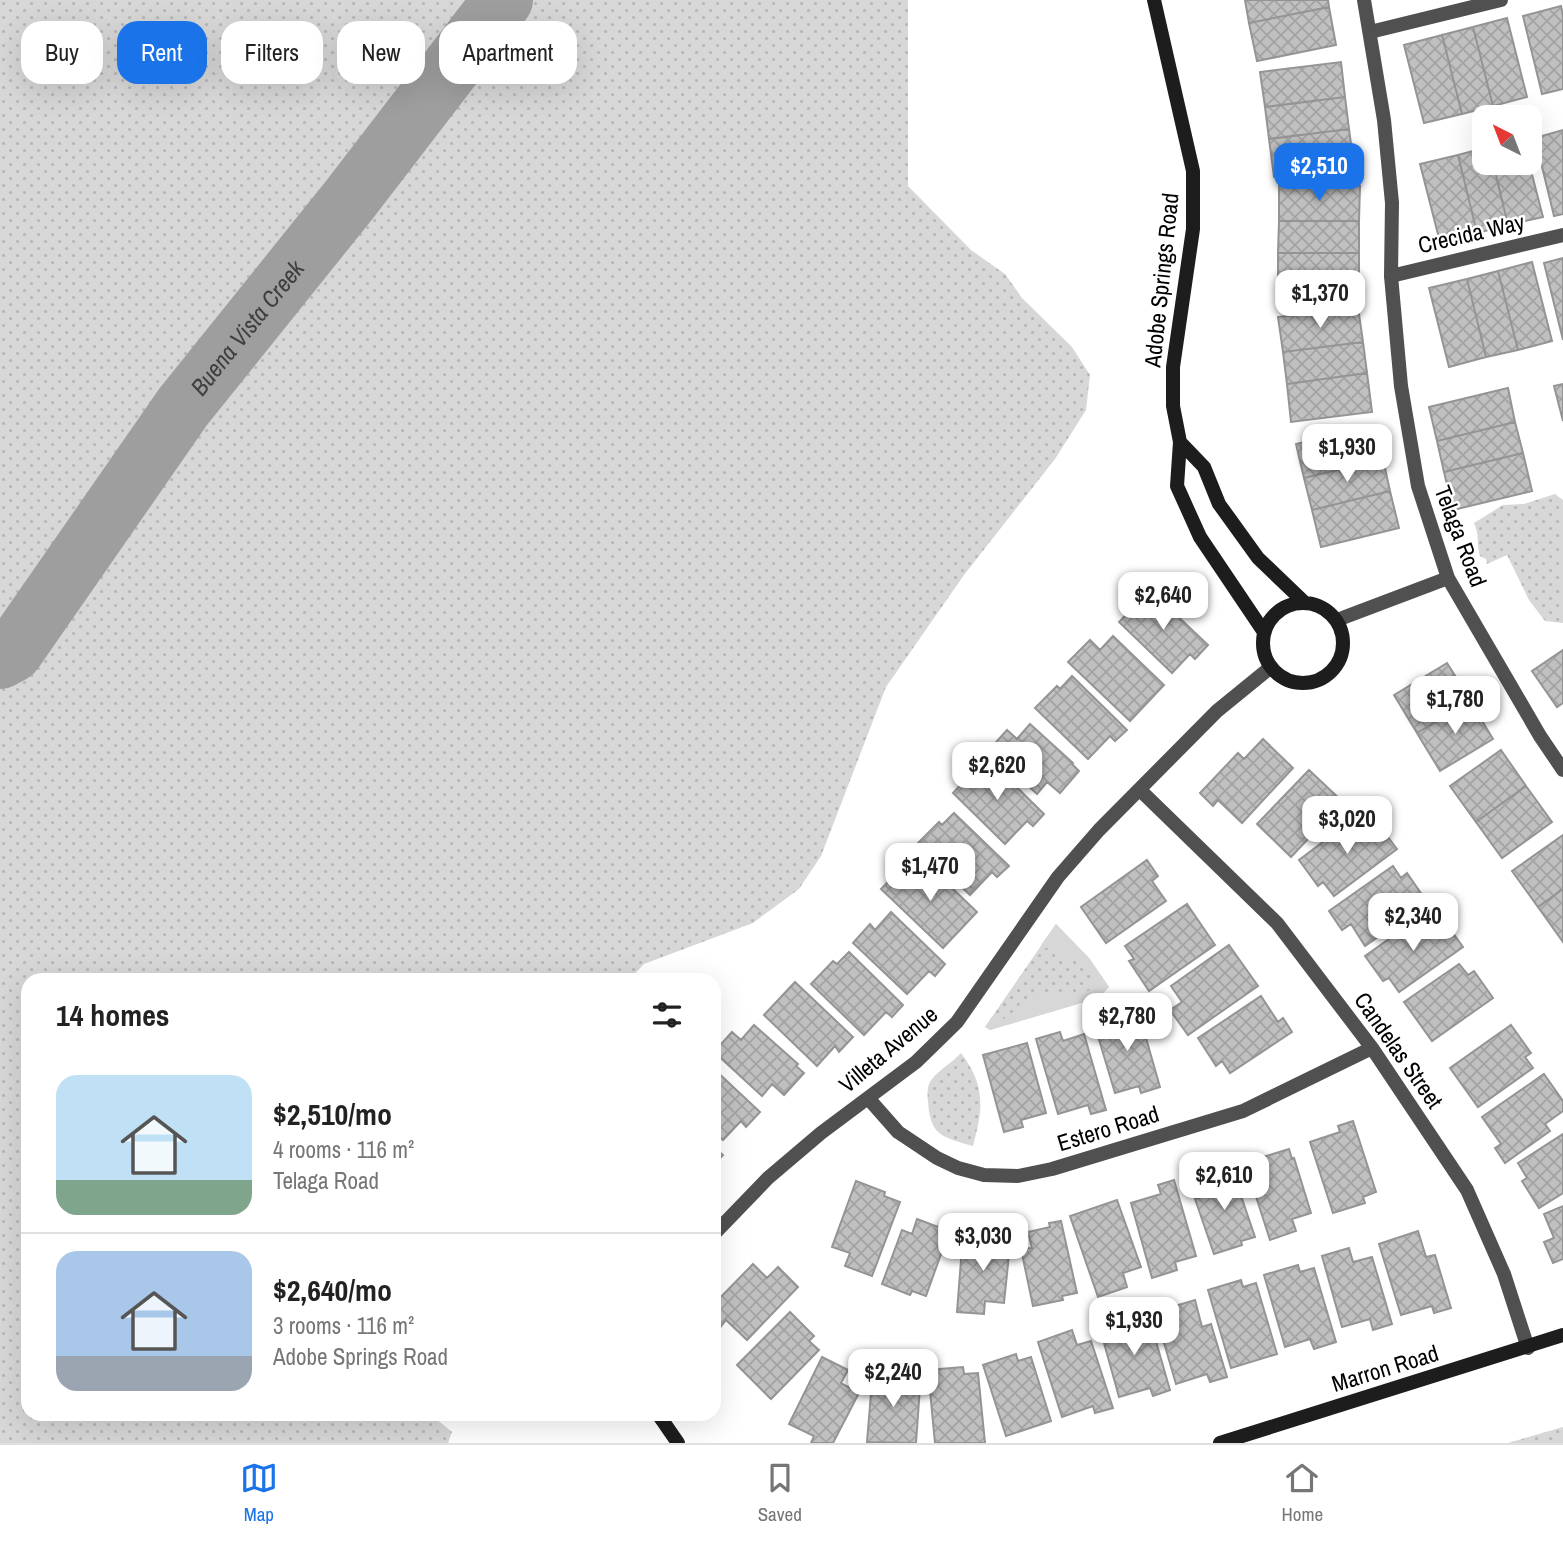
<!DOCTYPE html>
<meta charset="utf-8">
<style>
body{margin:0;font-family:"Archivo Narrow",sans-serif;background:#f2f2f2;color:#222;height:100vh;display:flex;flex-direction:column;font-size:26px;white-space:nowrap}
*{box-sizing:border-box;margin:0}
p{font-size:23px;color:#767676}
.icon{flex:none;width:38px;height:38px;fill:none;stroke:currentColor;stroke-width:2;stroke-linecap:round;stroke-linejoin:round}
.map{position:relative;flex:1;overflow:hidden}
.drawer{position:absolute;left:21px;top:973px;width:700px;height:448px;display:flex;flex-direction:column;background:#fff;border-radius:21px;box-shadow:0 7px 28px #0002}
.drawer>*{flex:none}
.top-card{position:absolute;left:21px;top:21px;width:700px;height:63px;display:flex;gap:14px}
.needle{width:46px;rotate:318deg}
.controls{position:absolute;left:1472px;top:105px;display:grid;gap:14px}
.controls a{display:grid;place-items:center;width:70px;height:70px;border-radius:14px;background:#fff;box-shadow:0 7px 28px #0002;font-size:35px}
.price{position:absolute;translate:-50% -60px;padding:0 16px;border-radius:14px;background:#fff;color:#222;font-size:23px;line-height:46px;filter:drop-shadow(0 2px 4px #0008)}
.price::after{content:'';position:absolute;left:50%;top:42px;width:21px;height:16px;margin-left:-10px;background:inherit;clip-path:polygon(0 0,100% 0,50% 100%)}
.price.current{background:#1a73e8;color:#fff}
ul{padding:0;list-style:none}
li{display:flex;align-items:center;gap:21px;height:175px;padding:0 35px}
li+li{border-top:2px solid #e0e0e0}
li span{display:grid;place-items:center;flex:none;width:196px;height:140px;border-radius:21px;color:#555}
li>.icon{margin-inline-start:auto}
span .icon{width:84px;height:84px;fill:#fffc;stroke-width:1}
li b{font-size:30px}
h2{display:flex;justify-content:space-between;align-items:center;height:84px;padding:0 35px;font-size:30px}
.pill{padding:0 24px;border-radius:21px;background:#fff;box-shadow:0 7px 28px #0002;font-size:24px;line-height:63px}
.pill.current{background:#1a73e8;color:#fff}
.tabs{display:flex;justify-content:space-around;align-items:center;height:98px;border-top:2px solid #e0e0e0;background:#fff;font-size:19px;color:#767676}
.tabs a{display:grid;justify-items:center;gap:4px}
.tabs .current{color:#1a73e8}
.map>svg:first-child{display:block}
</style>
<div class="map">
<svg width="1563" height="1443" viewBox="0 0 1563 1443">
<defs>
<pattern id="grass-dots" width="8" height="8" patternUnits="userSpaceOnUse" patternTransform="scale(1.75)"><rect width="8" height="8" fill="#d7d7d7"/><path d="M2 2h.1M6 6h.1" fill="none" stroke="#b7b7b7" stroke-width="1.8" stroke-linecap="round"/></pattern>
<pattern id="building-cross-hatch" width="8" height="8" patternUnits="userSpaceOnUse" patternTransform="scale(1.75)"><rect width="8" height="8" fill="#c0c0c0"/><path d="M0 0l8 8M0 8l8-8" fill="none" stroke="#a3a3a3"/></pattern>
</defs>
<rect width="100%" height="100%" fill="#fff"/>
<path fill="url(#grass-dots)" d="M0 0H908V186L971 250 1005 274 1022 298 1072 347 1090 375 1086 410 1055 459 964 575 886 687 821 856 799 889 753 923 644 964 629 980H28V1414H430L452 1432 448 1443H0Z
M1555 494 1563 500V623L1545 621 1529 600 1507 555 1487 564 1486 559 1480 556C1476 543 1480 536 1474 523L1503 505 1524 504Z
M1056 924 1089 958 1109 987 1098 998 990 1030 985 1027Z
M961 1053C986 1086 983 1109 973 1146 942 1137 930 1136 928 1101 927 1093 927 1085 932 1079 940 1069 952 1063 961 1053Z
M1563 1427V1443H1508Z"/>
<path fill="#d7d7d7" d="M1056 924 1089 958 1109 987 1098 998 990 1030 985 1027 993 1016 1000 1020C1011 1018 1014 1008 1023 1002 1037 994 1050 997 1063 991L1076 996 1090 990 1093 975C1090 964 1080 958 1069 962L1065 958 1041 945Z"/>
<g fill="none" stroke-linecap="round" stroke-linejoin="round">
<path stroke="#9e9e9e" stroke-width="60" id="s1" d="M0 659 13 652 183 407 350 199 503 0"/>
</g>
<path fill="url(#building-cross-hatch)" stroke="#949494" stroke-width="2" d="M1245 0H1328L1329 7 1249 23Z
M1561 6 1563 16V89L1542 94 1523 16Z
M1329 7 1336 45 1257 61 1249 23Z
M1507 18 1527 97 1493 106 1473 27Z
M1473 27 1493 106 1462 114 1442 35Z
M1442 35 1462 114 1424 123 1404 45Z
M1341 62 1345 97 1265 107 1260 72Z
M1345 97 1349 129 1269 139 1265 107Z
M1349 129 1354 167 1274 177 1269 139Z
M1563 130V214L1554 216 1535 138Z
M1484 148V163H1493L1508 225 1477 233 1458 155Z
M1458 155 1477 233 1440 242 1420 164Z
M1493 163H1529L1543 217 1508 225Z
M1279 186H1360L1359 221H1279Z
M1279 221H1359V253H1278Z
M1278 253H1359V292H1278Z
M1563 258V340L1544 263Z
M1532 262 1552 341 1518 350 1498 271Z
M1498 271 1518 350 1486 357 1467 279Z
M1467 279 1486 357 1449 367 1429 288Z
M1358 307 1363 342 1283 352 1278 317Z
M1363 342 1367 373 1287 384 1283 352Z
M1367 373 1372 412 1291 422 1287 384Z
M1563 384V421L1554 386Z
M1508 388 1515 422 1437 441 1429 407Z
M1515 422 1523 453 1444 472 1437 441Z
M1375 426 1383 459 1304 478 1296 444Z
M1523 453 1532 491 1453 510 1444 472Z
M1383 459 1390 491 1312 510 1304 478Z
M1390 491 1399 528 1321 547 1312 510Z
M1150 590 1208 645 1195 659 1190 654 1172 673 1119 622Z
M1113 636 1164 685 1130 721 1068 662 1090 640 1100 650Z
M1563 650V703L1557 707 1532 671Z
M1447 663 1471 701 1417 733 1394 695Z
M1072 676 1127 730 1115 741 1110 736 1088 759 1035 708 1057 686 1060 689Z
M1470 701 1493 739 1440 771 1417 733Z
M1030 724 1073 763 1072 764 1079 771 1060 793 1047 782 1037 794 989 750 1007 730 1017 739Z
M1263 739 1293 768 1242 823 1218 800 1213 806 1200 793 1238 753 1244 759Z
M1501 750 1526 786 1476 822 1450 786Z
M990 761 1044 814 1033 826 1027 821 1005 844 953 793 974 770 978 773Z
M1309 770 1343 802 1291 857 1257 824Z
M1526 786 1552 822 1502 858 1476 822Z
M954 813 1009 866 997 877 992 872 970 895 917 844 939 822 942 825Z
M1355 818 1366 833 1378 824 1397 849 1334 896 1323 882 1318 886 1299 860Z
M1563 835V889L1538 907 1512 871Z
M1147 860 1158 876 1152 881 1166 901 1106 943 1081 907Z
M926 863 977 912 943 948 881 889 903 867 913 876Z
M1393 866 1401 878 1407 873 1427 902 1365 946 1351 924 1342 930 1329 911Z
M1563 889V942L1538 907Z
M1187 904 1215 945 1149 991 1129 961 1134 959 1125 946Z
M891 912 945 964 935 976 929 971 907 994 853 943 870 924 875 930Z
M1423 915 1433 930 1445 922 1463 947 1399 992 1389 978 1383 981 1365 956Z
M1229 945 1258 986 1188 1035 1170 1010 1182 1002 1171 986Z
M849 952 903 1005 892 1017 886 1012 864 1035 811 984 833 961 837 964Z
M1459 964 1468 975 1474 971 1493 998 1432 1041 1404 1002Z
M795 982 853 1037 839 1052 835 1046 817 1066 764 1015Z
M1261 996 1278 1022 1283 1018 1292 1032 1230 1073 1222 1061 1216 1066 1198 1038Z
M1138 1010 1160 1087 1141 1093 1139 1086 1115 1093 1094 1023Z
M754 1025 798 1064 796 1066 804 1073 784 1095 772 1084 762 1096 714 1052 732 1032 741 1040Z
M1511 1025 1531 1053 1525 1057 1533 1068 1478 1107 1450 1068Z
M1060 1032 1063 1041 1084 1034 1106 1110 1091 1114 1088 1105 1058 1114 1036 1039Z
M1027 1043 1046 1113 1021 1120 1023 1127 1004 1132 983 1055Z
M714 1069 760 1112 746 1127 741 1121 723 1140 714 1131Z
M1544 1074 1563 1101V1111L1545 1124 1550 1131 1505 1163 1495 1148 1501 1144 1482 1117Z
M1353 1121 1376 1192 1363 1197 1365 1203 1333 1213 1310 1142 1340 1132 1338 1126Z
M1563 1134V1193L1539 1208 1522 1181 1527 1178 1518 1163Z
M714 1147 723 1155 714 1165Z
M1289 1149 1292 1159 1294 1158 1311 1213 1292 1219 1296 1231 1270 1240 1250 1178 1266 1173 1260 1158Z
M1231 1166 1255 1237 1241 1241 1242 1245 1214 1254 1195 1199 1206 1196 1201 1181 1222 1174 1220 1170Z
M1174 1180 1196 1256 1175 1262 1177 1270 1152 1278 1131 1203 1161 1194 1158 1185Z
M856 1181 885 1192 884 1196 900 1202 872 1276 845 1266 850 1253 832 1247Z
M1117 1200 1141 1267 1123 1273 1127 1287 1098 1297 1070 1216Z
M1563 1206V1259L1553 1263 1544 1242 1554 1238 1544 1214Z
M917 1219 938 1227 940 1222 951 1226 926 1296 912 1291 910 1295 882 1284 902 1230 912 1234Z
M1061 1221 1077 1293 1062 1296 1063 1300 1033 1306 1021 1249 1032 1248 1028 1232 1050 1227 1049 1223Z
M1418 1231 1426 1257 1435 1255 1451 1308 1434 1313 1432 1306 1401 1315 1379 1244Z
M979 1232 1008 1235 1007 1245H1010L1004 1303 985 1301 984 1314 957 1312 962 1247 978 1248Z
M1349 1248 1353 1262 1372 1257 1392 1324 1373 1330 1370 1319 1342 1327 1322 1256Z
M753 1264 767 1278 778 1267 798 1287 747 1340 726 1320 719 1329 714 1324V1304Z
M1298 1265 1300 1272 1314 1268 1336 1342 1314 1349 1310 1339 1285 1347 1264 1275Z
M1241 1280 1243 1287 1256 1283 1277 1354 1231 1368 1208 1290Z
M1195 1300 1202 1327 1211 1324 1227 1377 1210 1382 1207 1374 1176 1384 1155 1312Z
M790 1312 814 1336 809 1341 819 1350 771 1399 737 1365Z
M1139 1314 1147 1340 1155 1338 1170 1390 1153 1396 1150 1388 1119 1397 1099 1325Z
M1072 1330 1077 1345 1091 1341 1113 1408 1095 1413 1093 1406 1062 1417 1038 1342Z
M1016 1354 1018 1361 1031 1357 1051 1421 1006 1436 983 1365Z
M822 1357 848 1370 841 1383 859 1393 833 1443H811L814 1436 789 1424Z
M963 1367 964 1374 978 1373 985 1443H935L928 1370Z
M873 1369 901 1370 900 1385 920 1387 916 1443 867 1442Z"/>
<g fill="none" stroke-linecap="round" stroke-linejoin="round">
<path stroke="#505050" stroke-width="14" d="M1370 32 1501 0
M1391 276 1563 235"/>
<path stroke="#505050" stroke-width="14" d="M1364 0 1384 120 1392 203 1391 276 1401 386 1418 486 1448 578 1540 736 1563 770
M1337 620 1448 578
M1140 790 1277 923 1372 1048 1467 1190 1504 1274 1528 1348
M868 1098 898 1132 937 1158 958 1168 984 1175 1018 1176 1052 1169 1243 1111 1372 1048
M714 1234 768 1178 821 1133 916 1062 957 1022 1058 877 1099 830 1217 711 1271 667"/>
<path stroke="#1d1d1d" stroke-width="14" d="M1154 0 1193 171V229L1173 367V406L1180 442 1177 486 1200 537 1264 632
M1180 442 1204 467 1219 504 1258 558 1304 602
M1263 643a40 40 0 1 1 80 0a40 40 0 1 1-80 0Z
M658 1414 678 1443
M1220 1443 1563 1335"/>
</g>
<g text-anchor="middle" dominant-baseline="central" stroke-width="5" stroke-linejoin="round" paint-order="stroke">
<g font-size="23" fill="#000" stroke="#fff">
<text transform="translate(1471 233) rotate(-13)">Crecida Way</text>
<text transform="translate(1161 280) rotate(-84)">Adobe Springs Road</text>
<text transform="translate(1461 536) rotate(69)">Telaga Road</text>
<text transform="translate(888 1049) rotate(-40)">Villeta Avenue</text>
<text transform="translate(1399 1050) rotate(55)">Candelas Street</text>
<text transform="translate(1108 1128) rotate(-17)">Estero Road</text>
<text transform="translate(1385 1368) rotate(-17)">Marron Road</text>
</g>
<g font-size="24" font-style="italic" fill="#3f3f3f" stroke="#fff">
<text stroke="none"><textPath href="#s1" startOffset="415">Buena Vista Creek</textPath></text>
</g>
</g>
</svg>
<div class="controls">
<a><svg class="needle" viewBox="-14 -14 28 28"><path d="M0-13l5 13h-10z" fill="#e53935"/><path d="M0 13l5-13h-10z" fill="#767676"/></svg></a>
</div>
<b class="price current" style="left:1319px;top:203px">$2,510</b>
<b class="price" style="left:1320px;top:330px">$1,370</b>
<b class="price" style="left:1347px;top:484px">$1,930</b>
<b class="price" style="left:1163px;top:632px">$2,640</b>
<b class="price" style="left:1455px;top:736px">$1,780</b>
<b class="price" style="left:997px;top:802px">$2,620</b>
<b class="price" style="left:1347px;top:856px">$3,020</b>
<b class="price" style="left:930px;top:903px">$1,470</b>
<b class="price" style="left:1413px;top:953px">$2,340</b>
<b class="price" style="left:1127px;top:1053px">$2,780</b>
<b class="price" style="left:1224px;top:1212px">$2,610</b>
<b class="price" style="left:983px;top:1273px">$3,030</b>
<b class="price" style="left:1134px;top:1357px">$1,930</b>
<b class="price" style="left:893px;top:1409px">$2,240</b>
<div class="top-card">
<a class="pill">Buy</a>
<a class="pill current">Rent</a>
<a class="pill">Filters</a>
<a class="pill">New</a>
<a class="pill">Apartment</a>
</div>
<section class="drawer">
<h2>14 homes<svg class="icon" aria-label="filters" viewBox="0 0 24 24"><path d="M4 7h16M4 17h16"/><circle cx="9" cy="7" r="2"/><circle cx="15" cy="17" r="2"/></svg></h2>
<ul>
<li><span style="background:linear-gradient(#bfe0f5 75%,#7fa58c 0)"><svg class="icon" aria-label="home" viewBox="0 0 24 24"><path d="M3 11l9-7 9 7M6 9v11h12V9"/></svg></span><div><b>$2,510/mo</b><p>4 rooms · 116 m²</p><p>Telaga Road</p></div></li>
<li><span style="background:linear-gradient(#a9c7e8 75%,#9aa5b1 0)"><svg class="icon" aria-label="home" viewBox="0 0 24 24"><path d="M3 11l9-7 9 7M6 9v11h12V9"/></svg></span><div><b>$2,640/mo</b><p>3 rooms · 116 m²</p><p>Adobe Springs Road</p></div></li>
</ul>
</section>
</div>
<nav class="tabs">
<a class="current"><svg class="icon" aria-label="map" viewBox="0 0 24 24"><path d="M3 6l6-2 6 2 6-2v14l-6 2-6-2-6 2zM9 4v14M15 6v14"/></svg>Map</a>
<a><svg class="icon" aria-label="saved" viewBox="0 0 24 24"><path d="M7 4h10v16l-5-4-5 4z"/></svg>Saved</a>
<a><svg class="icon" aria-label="home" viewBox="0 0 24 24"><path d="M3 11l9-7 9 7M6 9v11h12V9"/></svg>Home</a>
</nav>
